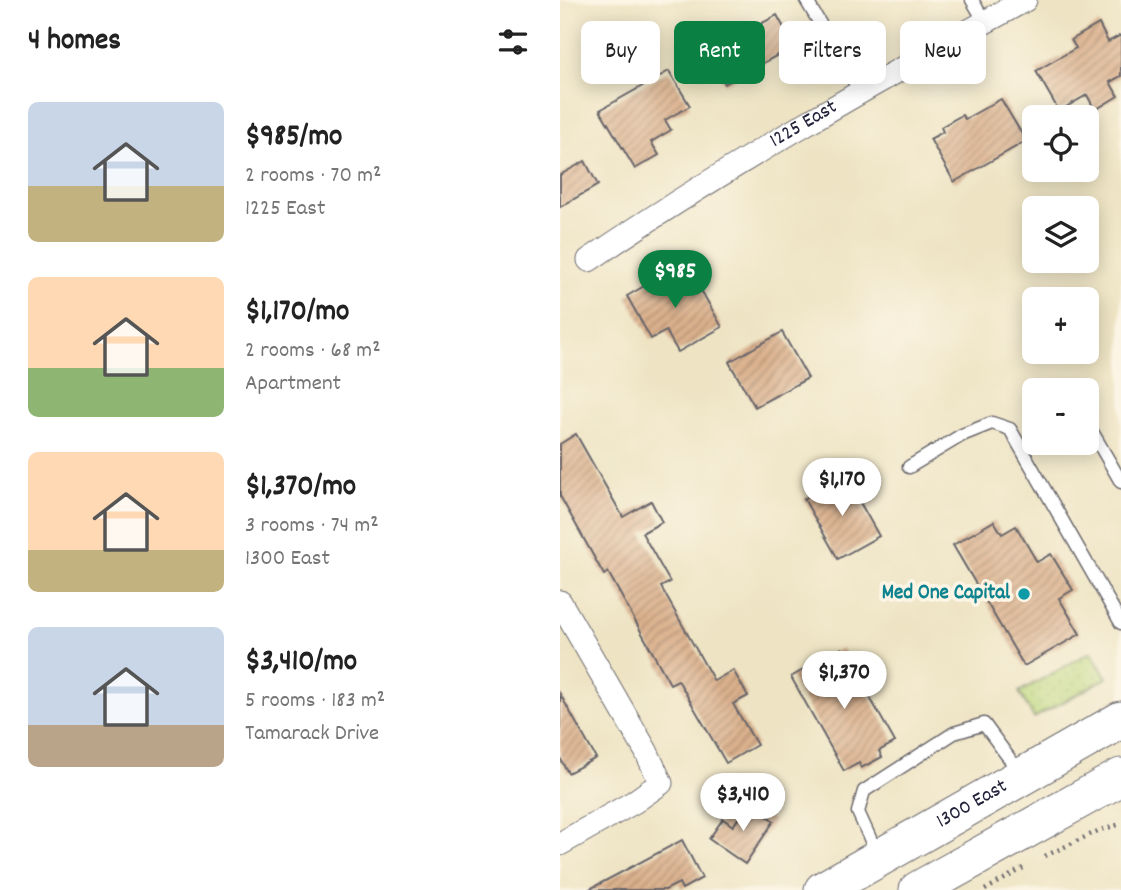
<!DOCTYPE html>
<meta charset="utf-8">
<style>
body{margin:0;font-family:Dekko,sans-serif;background:#f2f2f2;color:#222;height:100vh;display:flex;flex-direction:column;font-size:26px;white-space:nowrap}
*{box-sizing:border-box;margin:0}
p{font-size:23px;color:#767676}
.icon{flex:none;width:38px;height:38px;fill:none;stroke:currentColor;stroke-width:2;stroke-linecap:round;stroke-linejoin:round}
.map{position:relative;flex:1;overflow:hidden}
.sheet{display:flex;flex-direction:column;background:#fff;width:560px}
.sheet>*{flex:none}
.guide{position:absolute;left:21px;top:21px;width:434px;height:63px;display:flex;gap:14px}
.fabs{position:absolute;left:462px;top:105px;display:grid;gap:14px}
.fabs a{display:grid;place-items:center;width:77px;height:77px;border-radius:10px;background:#fff;box-shadow:0 4px 18px #0003;font-size:35px}
.price{position:absolute;translate:-50% -60px;padding:0 16px;border-radius:24px;background:#fff;color:#222;font-size:23px;line-height:46px;filter:drop-shadow(0 2px 4px #0008)}
.price::after{content:'';position:absolute;left:50%;top:42px;width:21px;height:16px;margin-left:-10px;background:inherit;clip-path:polygon(0 0,100% 0,50% 100%)}
.price.selected{background:#0b8043;color:#fff}
ul{padding:0;list-style:none}
li{display:flex;align-items:center;gap:21px;height:175px;padding:0 28px}
li span{display:grid;place-items:center;flex:none;width:196px;height:140px;border-radius:10px;color:#555}
li>.icon{margin-inline-start:auto}
span .icon{width:84px;height:84px;fill:#fffc;stroke-width:1}
li b{font-size:30px}
h2{display:flex;justify-content:space-between;align-items:center;height:84px;padding:0 28px;font-size:30px}
.pill{padding:0 24px;border-radius:10px;background:#fff;box-shadow:0 4px 18px #0003;font-size:24px;line-height:63px}
.pill.selected{background:#0b8043;color:#fff}
main{display:flex;flex:1;min-height:0}
.map>svg:first-child{display:block}
</style>
<main>
<section class="sheet">
<h2>4 homes<svg class="icon" aria-label="filters" viewBox="0 0 24 24"><path d="M4 7h16M4 17h16"/><circle cx="9" cy="7" r="2"/><circle cx="15" cy="17" r="2"/></svg></h2>
<ul>
<li><span style="background:linear-gradient(#c9d6e8 60%,#c2b280 0)"><svg class="icon" aria-label="home" viewBox="0 0 24 24"><path d="M3 11l9-7 9 7M6 9v11h12V9"/></svg></span><div><b>$985/mo</b><p>2 rooms · 70 m²</p><p>1225 East</p></div></li>
<li><span style="background:linear-gradient(#ffd9b3 65%,#8fb573 0)"><svg class="icon" aria-label="home" viewBox="0 0 24 24"><path d="M3 11l9-7 9 7M6 9v11h12V9"/></svg></span><div><b>$1,170/mo</b><p>2 rooms · 68 m²</p><p>Apartment</p></div></li>
<li><span style="background:linear-gradient(#ffd9b3 70%,#c2b280 0)"><svg class="icon" aria-label="home" viewBox="0 0 24 24"><path d="M3 11l9-7 9 7M6 9v11h12V9"/></svg></span><div><b>$1,370/mo</b><p>3 rooms · 74 m²</p><p>1300 East</p></div></li>
<li><span style="background:linear-gradient(#c9d6e8 70%,#b9a48a 0)"><svg class="icon" aria-label="home" viewBox="0 0 24 24"><path d="M3 11l9-7 9 7M6 9v11h12V9"/></svg></span><div><b>$3,410/mo</b><p>5 rooms · 183 m²</p><p>Tamarack Drive</p></div></li>
</ul>
</section>
<div class="map">
<svg width="561" height="890" viewBox="0 0 561 890">
<defs>
<pattern id="park-dots" width="8" height="8" patternUnits="userSpaceOnUse" patternTransform="scale(1.75)"><rect width="8" height="8" fill="#bbd67c"/><path d="M2 2h.1M6 6h.1" fill="none" stroke="#a0b76c" stroke-width="1.8" stroke-linecap="round"/></pattern>
<pattern id="building-hatch" width="6" height="6" patternUnits="userSpaceOnUse" patternTransform="scale(1.75)"><rect width="6" height="6" fill="#dbb18d"/><path d="M-1 1l2-2M0 6l6-6M5 7l2-2" fill="none" stroke="#b19074"/></pattern>
</defs>
<rect width="100%" height="100%" fill="#fcf5e5"/>
<filter id="ink" filterUnits="userSpaceOnUse"><feTurbulence type="fractalNoise" baseFrequency=".0143" numOctaves="2"/><feDisplacementMap in="SourceGraphic" scale="14" xChannelSelector="R" yChannelSelector="G"/><feConvolveMatrix kernelMatrix="1 2 1 2 8 2 1 2 1" color-interpolation-filters="sRGB"/></filter>
<filter id="wash" filterUnits="userSpaceOnUse"><feTurbulence type="fractalNoise" baseFrequency=".00686" numOctaves="4" result="noise"/><feDisplacementMap in="SourceGraphic" scale="28" xChannelSelector="R" yChannelSelector="G"/><feGaussianBlur stdDeviation="1.57" result="paint"/><feColorMatrix in="noise" values="0 0 0 0 0 0 0 0 0 0 0 0 0 0 0 0 0 1.4 0 .05"/><feComposite in="paint" operator="in"/></filter>
<g filter="url(#wash)">
<rect width="100%" height="100%" fill="#eee4c4"/>
<path fill="url(#park-dots)" stroke="#6e7c5c" stroke-width="2" d="M531 652 547 678 474 718 459 692Z"/>
<g id="blocks">
<path fill="url(#building-hatch)" d="M217 15 234 46 165 84 148 53Z
M539 24 548 42 561 35V76L550 82 558 96 535 110 527 95 499 111 476 71 516 48 511 40Z
M109 71 130 106 105 120 111 130 91 142 99 155 75 169 40 110Z
M441 99 466 141 394 182 370 139 383 132 381 127 402 115 405 119Z
M25 161 38 185 0 207V175Z
M128 267 162 327 118 352 106 331 91 339 67 296 98 278 101 283Z
M222 332 248 378 195 407 169 362Z
M16 434 63 517 91 501 102 522 82 533 110 582 101 587 154 681 173 670 188 696 173 704 197 745 166 763 118 680 110 684 48 572 44 575 0 496V444Z
M285 476 319 536 278 559 244 499Z
M434 521 442 534 456 526 477 562 491 554 513 590 499 598 520 634 464 666 393 545Z
M282 648 335 742 319 751 322 757 301 768 299 763 284 771 231 677Z
M0 694 36 758 8 773 0 758Z
M189 803 214 821 185 864 149 839 163 819 173 826Z
M122 840 142 878 122 889 119 883 105 890H28Z"/>
</g>
</g>
<g filter="url(#ink)">
<use href="#blocks" fill-opacity="0" stroke="#69666b" stroke-width="2"/>
<g fill="none" stroke-linecap="round" stroke-linejoin="round">
<g stroke="#69666b" stroke-width="15">
<path id="service" d="M246 0 301 93
M412 0 425 22
M527 423 561 482
M349 467 402 435 432 423 450 429 561 623
M318 856 298 812 304 791 394 733 424 724 460 773"/>
</g>
<g stroke="#69666b" stroke-width="25">
<g id="minor">
<path id="s1" d="M29 260C168 165 318 81 465 0"/>
<path d="M0 602 86 751 101 783 74 802 0 844"/>
</g>
</g>
<g stroke="#69666b" stroke-width="39">
<g id="primary">
<path id="s2" d="M263 890 561 720"/>
<path d="M358 890 561 777"/>
</g>
</g>
<path stroke="#69666b" stroke-width="4.5" stroke-dasharray="2 5" stroke-linecap="butt" d="M485 856 540 830 561 824
M425 890 465 867"/>
<use href="#service" stroke="#fff" stroke-width="12"/>
<use href="#minor" stroke="#fff" stroke-width="23"/>
<use href="#primary" stroke="#fff" stroke-width="37"/>
</g>
</g>
<circle fill="#0f9aa8" stroke="#fcf5e5" stroke-width="2.5" cx="464" cy="594" r="7"/>
<g text-anchor="middle" dominant-baseline="central" stroke-width="7" stroke-linejoin="round" paint-order="stroke">
<g font-size="21" fill="#22223b" stroke="#fcf5e5">
<text stroke="none"><textPath href="#s1" startOffset="254">1225 East</textPath></text>
<text stroke="none"><textPath href="#s2" startOffset="172">1300 East</textPath></text>
</g>
<g font-size="21" font-weight="bold" fill="#0d838f" stroke="#fcf5e5" text-anchor="end">
<text x="450" y="594">Med One Capital</text>
</g>
</g>
</svg>
<div class="fabs">
<a><svg class="icon" aria-label="locate" viewBox="0 0 24 24"><circle cx="12" cy="12" r="6"/><path d="M12 2v4M12 18v4M2 12h4M18 12h4"/></svg></a>
<a><svg class="icon" aria-label="layers" viewBox="0 0 24 24"><path d="M12 4l9 5-9 5-9-5zM3 14l9 5 9-5"/></svg></a>
<a>+</a>
<a>−</a>
</div>
<b class="price selected" style="left:115px;top:310px">$985</b>
<b class="price" style="left:282px;top:518px">$1,170</b>
<b class="price" style="left:284px;top:711px">$1,370</b>
<b class="price" style="left:183px;top:833px">$3,410</b>
<div class="guide">
<a class="pill">Buy</a>
<a class="pill selected">Rent</a>
<a class="pill">Filters</a>
<a class="pill">New</a>
</div>
</div>
</main>
